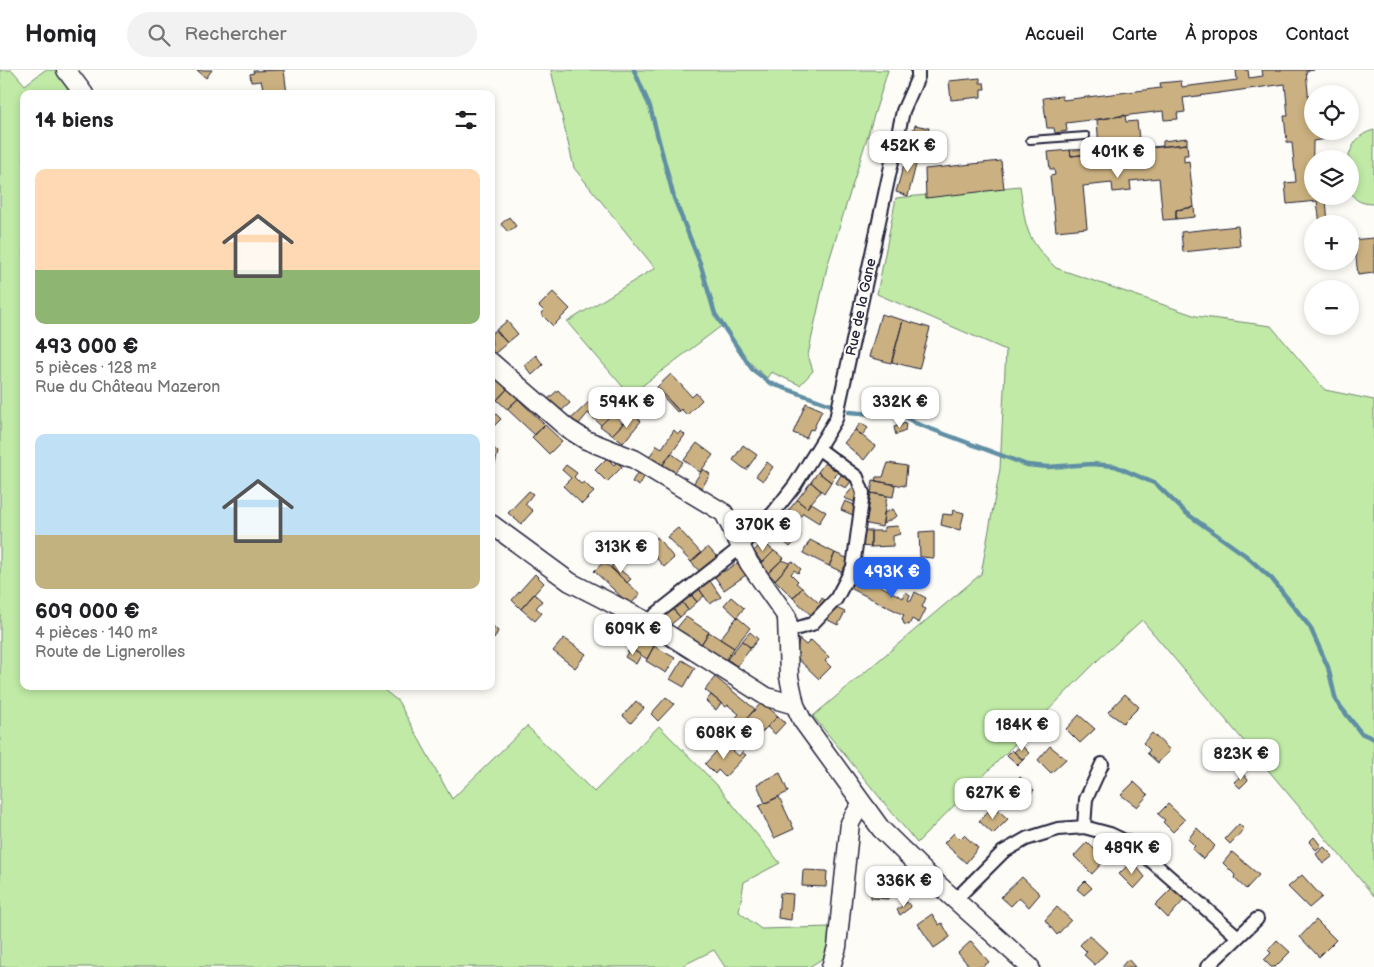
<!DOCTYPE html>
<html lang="fr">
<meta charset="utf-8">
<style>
body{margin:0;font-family:"Balsamiq Sans",sans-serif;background:#f2f2f2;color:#202124;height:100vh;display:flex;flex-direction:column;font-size:19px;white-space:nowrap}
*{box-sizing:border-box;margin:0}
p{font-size:16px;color:#757577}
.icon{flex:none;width:28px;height:28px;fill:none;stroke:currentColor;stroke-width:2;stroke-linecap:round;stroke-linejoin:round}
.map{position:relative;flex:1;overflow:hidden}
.drawer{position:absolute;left:20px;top:20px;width:475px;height:600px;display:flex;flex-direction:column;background:#fff;border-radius:10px;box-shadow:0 2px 8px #0003}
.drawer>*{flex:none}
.fabs{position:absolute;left:1304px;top:15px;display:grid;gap:10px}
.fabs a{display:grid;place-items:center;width:55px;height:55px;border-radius:50%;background:#fff;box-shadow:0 2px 8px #0003;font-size:25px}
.price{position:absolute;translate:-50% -42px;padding:0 11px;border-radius:10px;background:#fff;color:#222;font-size:16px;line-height:32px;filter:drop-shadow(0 1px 2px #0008)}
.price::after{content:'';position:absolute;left:50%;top:30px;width:15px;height:11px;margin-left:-8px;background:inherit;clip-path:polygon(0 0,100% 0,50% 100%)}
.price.active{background:#2563eb;color:#fff}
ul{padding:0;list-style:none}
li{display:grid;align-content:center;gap:10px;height:265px;padding:0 15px}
li span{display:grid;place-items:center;height:155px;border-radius:10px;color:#555}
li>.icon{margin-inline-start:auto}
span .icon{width:90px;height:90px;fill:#fffc;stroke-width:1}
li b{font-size:21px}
h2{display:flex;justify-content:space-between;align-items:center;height:60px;padding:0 15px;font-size:21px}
header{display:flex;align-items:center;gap:30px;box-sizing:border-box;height:70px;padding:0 25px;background:#fff;border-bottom:1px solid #e0e0e0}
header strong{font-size:24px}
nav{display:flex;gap:28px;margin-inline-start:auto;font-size:18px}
.search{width:350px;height:45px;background:#f2f2f2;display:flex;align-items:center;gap:12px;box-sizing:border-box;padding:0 18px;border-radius:28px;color:#757577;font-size:19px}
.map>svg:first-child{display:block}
</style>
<header>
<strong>Homiq</strong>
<div class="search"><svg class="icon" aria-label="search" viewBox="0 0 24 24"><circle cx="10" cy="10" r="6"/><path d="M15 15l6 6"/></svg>Rechercher</div>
<nav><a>Accueil</a><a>Carte</a><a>À propos</a><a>Contact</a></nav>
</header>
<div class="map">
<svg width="1374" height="897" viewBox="0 0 1374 897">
<rect width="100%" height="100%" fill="#fdfcf7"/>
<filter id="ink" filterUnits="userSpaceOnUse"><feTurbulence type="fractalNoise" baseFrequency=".02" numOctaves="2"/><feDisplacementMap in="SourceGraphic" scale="10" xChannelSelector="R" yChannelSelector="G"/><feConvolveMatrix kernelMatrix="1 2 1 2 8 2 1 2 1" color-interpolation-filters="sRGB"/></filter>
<g filter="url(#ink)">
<path fill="#c0eaa6" stroke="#718670" d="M0 0H12L25 15 45 0H56L73 24H24V616H379L398 631 452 729 527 656 594 722 659 656 717 715 780 793 744 812 739 842 761 859 831 857 827 886 809 897H725L714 880 680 897H0Z
M551 0H888L827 197 808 285 813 301 800 315 771 302 767 308 738 282 724 254 630 325 567 252 655 198 574 98Z
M1374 60V134C1343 134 1350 111 1350 89H1348C1352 74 1358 64 1374 60Z
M1020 116C1026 158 1024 167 1056 198L1196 246 1271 256 1325 320 1374 330V826L1142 550 1098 590 917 773 813 646 981 504 1000 399 1006 280 877 224 896 128Z"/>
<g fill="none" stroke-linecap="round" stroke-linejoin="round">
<path stroke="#618fa4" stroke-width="4.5" d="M634 0 650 37 674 128 700 193 715 244 752 299 770 313 831 335
M849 342 906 347 915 353 1027 395 1048 397 1092 394 1115 396 1156 414 1186 443 1245 485 1272 509 1310 557 1328 597 1336 631 1361 663 1374 669"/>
</g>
<path fill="#cbb181" stroke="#22223b" d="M197 0H212L206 8Z
M284 0 287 24H254L257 19 263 18 261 11 251 12 250 4 254 3 253 1Z
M1236 0H1248L1249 8 1263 6 1262 0H1314L1306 1 1310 44H1312V61H1333V68L1313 71 1312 126H1330V129H1326L1328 154H1320L1317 131 1287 134 1285 113 1296 112 1292 73H1287L1284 46H1288L1285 14 1183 28 1185 42 1177 43 1178 49 1164 50 1163 41 1066 53 1067 61 1055 63 1054 58H1047L1043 28 1062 26 1063 30 1161 18 1160 13 1181 11 1182 17 1237 10Z
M980 8V13H984L985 19H981V27L951 30 949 11Z
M1125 45 1126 52 1137 51 1140 78 1163 76V71L1187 68V74L1071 86 1070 80 1099 79 1097 50Z
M915 55 929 58 922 84 908 80Z
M1187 74 1188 85H1184V92L1189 91 1194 137 1176 140V149L1163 150 1159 108 1130 111 1131 120 1113 122 1112 113 1083 116 1087 158 1056 161 1050 106 1055 105 1054 99H1050L1048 82 1070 80 1071 86Z
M908 80 919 83 908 126 896 122Z
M1001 91 1004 119 926 128 925 99Z
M1194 137 1195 147 1176 149V140Z
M509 147 516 156 508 162 501 154Z
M1238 156 1240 176 1183 182 1181 162Z
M1374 168V203L1358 205 1355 179H1350V170Z
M553 222 570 239 553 256 541 244 544 241 539 236Z
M881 244 903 250 891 293 869 287Z
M903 250 930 258 919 299 892 292Z
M507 251 518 264 507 273 496 260Z
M496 260 507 273 493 285 491 264Z
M536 285 543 295 532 305 524 295Z
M491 302 508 318 497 330 491 324Z
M671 304 692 327 696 323 702 330 687 345 681 339 679 341 657 317Z
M657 317 679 341 677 342 656 319Z
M508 318 518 329 507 339 497 330Z
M558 320 570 333 559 343 547 330Z
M595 326 613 343 601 355 588 343 578 355 570 350Z
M518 329 545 355 535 365 507 339Z
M806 333 822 340 813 360 810 359 806 368 793 363Z
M495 343 501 349 491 359V347Z
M613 343 623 354 612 365 600 356Z
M632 344 641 351 623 373 612 365Z
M861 353 868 358 862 365 855 360Z
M906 353 905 361 896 365 894 357Z
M545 355 562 371 549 384 532 367Z
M674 360 678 364 681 361 685 365 662 396 648 389 657 375 662 378Z
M855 360 875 376 864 390 844 373Z
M697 373 713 385 700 402 684 390Z
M743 375 757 385 746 400 733 390Z
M491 376 498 382 495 394 491 391Z
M671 383 683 392 674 403 662 396Z
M607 388 614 395 617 392 622 397 607 412 595 400Z
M827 390 840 399 831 412 818 402Z
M767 392 773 397 763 411 756 406Z
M888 393 907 396 905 416 875 411 876 407H883Z
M566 395 577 403 574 407 581 414 584 412 594 422 582 434 563 416 571 408 562 400Z
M640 398 647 402 639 416 632 412Z
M703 399 710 404 702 418 693 414Z
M818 402 831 412 824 423 811 412Z
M843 402 852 410 846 418 836 413Z
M873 410 895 415 893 427 871 423Z
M811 412 821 421 807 438 797 430Z
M855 415 858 421 857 433 844 428Z
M529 421 533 424 525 434 533 441 521 454 508 443Z
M871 423 887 426 882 457 863 453V448H867Z
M797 430 807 438 810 432 826 442 819 453 803 443 794 456 783 447Z
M845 431 857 436 853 445 841 440Z
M893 439 897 446 883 454 884 443Z
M953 440 964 443 960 460 941 455 943 444 952 445Z
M781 448 801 465 790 477 771 461Z
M898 456 900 464 893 466V476L871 477V461H884V457Z
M678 458 701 483 691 492 667 467Z
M862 461H871V477L860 476Z
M934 461V488L920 487 919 462Z
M657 467 674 488 664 497 646 476Z
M810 470 835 483 829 496 803 483Z
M763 472 774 481 762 493 754 481Z
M708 477 717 487 700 502 691 492Z
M774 481 784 488 768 503 762 493Z
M835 483 849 489 842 502 829 496Z
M782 490 790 493 775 510 768 503Z
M792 491 801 499 798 503 794 500 791 504 798 511 796 513 802 518 793 528 775 510Z
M604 492 640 524 630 535 594 501Z
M738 493 746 505 724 520 715 507 713 508 711 506 721 499 723 502Z
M613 494 631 509 627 513 611 497Z
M535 504 544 513 521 539 512 530Z
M858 504 903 528 906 522 910 525 908 530 911 531 915 522 926 528 922 537 926 539 919 553 912 549 909 555 904 554 902 548 904 545 850 518Z
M708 508 721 527 710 534 697 516Z
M697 516 704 526 697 532 689 522Z
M802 518 819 533 822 528 826 531 813 547 793 528Z
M689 522 697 532 688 540 680 529Z
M534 524 542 531 536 538 542 543 535 551 521 539Z
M731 527 744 538 737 547 724 535Z
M680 529 688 540 680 547 671 537Z
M671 537 680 547 669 556 658 549Z
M836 538 845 542 838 555 824 548Z
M686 547 709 562 700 576 675 560Z
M737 547 750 558 734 578 720 569Z
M491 554 498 561 494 569 491 566Z
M709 562 734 578 725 591 700 576Z
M750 562 758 569 751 578 742 571Z
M638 566 654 576 647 589 630 578Z
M564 568 586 584 575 598 553 581Z
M799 569 806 575 811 570 829 587 825 591 831 597 819 609 796 587Z
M742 571 751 578 737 596 727 589Z
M654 576 675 588 666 603 646 591Z
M630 578 641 585 636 594 625 587Z
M682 590 695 598 684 617 670 609Z
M715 607 755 639 737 659 731 654 739 644 728 635 726 637 705 620Z
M1125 624 1139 637 1123 653 1108 642Z
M711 625 721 633 716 640 706 631Z
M666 627 674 634 658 651 651 644Z
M636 631 644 638 631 653 623 646Z
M762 632 778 646 762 662 752 652 731 671 729 668Z
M1079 645 1095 659 1080 673 1066 659Z
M778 646 785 653 775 664 767 657Z
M1152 663 1170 680 1158 693 1147 683 1150 680 1143 673Z
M724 673 739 686 742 682 746 685 725 707 718 700 715 704 705 694Z
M1021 675 1029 683 1023 690 1014 682Z
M1050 676 1066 689 1051 703 1038 690Z
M1012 680 1023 690 1018 695 1007 685Z
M780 703 788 722 765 733 757 714Z
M1243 704 1248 710 1240 718 1234 712Z
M1020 707 1034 720 1022 734 1008 721Z
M1134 712 1148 725 1137 737 1121 725Z
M779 727 794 759 774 768 759 736Z
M1168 734 1185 750 1173 762 1163 752 1165 750 1158 744Z
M993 736 1008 749 993 764 979 751Z
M1239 754 1244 759 1230 774 1225 769Z
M1197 758 1215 776 1203 789 1192 779 1195 776 1188 769Z
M954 763 960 769 964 765 978 778 966 793 944 773Z
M1314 767 1321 776 1316 780 1309 772Z
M1087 772 1105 790 1092 804 1074 786Z
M1324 777 1333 786 1323 794 1316 784Z
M1232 782 1259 805 1246 819 1234 808 1235 805 1223 793Z
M1132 791 1145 807 1134 819 1119 804Z
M803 800 827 801 826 817 802 816Z
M1302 805 1322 827 1309 838 1288 817Z
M871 806 889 807 888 829 871 828Z
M1022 807 1040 824 1029 837 1019 828 1011 836 1001 827Z
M1085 811 1092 818 1084 825 1077 819Z
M1173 817 1184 830 1168 848 1155 835Z
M780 823 793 824 791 850 778 848Z
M907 832 911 837 900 845 897 840Z
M1057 837 1071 850 1057 865 1045 850Z
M932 844 939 855 942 853 950 867 934 878 918 854Z
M1316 850 1336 870 1319 887 1300 867Z
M1089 865 1107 882 1095 895 1084 885 1087 882 1080 875Z
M1277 870 1290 882 1275 897H1271L1264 890 1271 883 1268 880Z
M971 871 989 892 982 897H970L958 883Z
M1128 889 1135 897H1121Z"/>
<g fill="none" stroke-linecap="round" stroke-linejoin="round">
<g stroke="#22223b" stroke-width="10">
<path id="lane" d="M1030 70 1086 66"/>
</g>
<g stroke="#22223b" stroke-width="16">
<path id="street" d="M650 553 656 544 741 477 774 442 795 415 836 349 903 41 918 7V0
M788 561 812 554 836 529 853 497 863 423 857 407 819 379
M1084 757 1086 729 1102 694
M955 830 1003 782 1026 769 1058 759 1084 757 1110 764 1133 775 1238 867
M1207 897 1257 849"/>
</g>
<g stroke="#22223b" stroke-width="21">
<path id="secondary" d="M66 0 84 24
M491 292 567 358 586 370 634 389 724 443 749 493 787 547 789 607 795 635 802 650 881 759 933 810 1030 897
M491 454 570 512 650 553 767 627 795 635
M831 897 837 877 850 753 861 734"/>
</g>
<use href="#lane" stroke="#fdfcf7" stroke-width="6"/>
<use href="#street" stroke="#fdfcf7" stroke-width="12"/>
<use href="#secondary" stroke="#fdfcf7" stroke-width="18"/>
</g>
</g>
<g text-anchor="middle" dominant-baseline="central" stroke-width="4" stroke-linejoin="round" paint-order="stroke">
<g font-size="14" fill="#22223b" stroke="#fdfcf7">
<text transform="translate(861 237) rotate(-78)">Rue de la Gane</text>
</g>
</g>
</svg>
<div class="fabs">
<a><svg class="icon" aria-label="locate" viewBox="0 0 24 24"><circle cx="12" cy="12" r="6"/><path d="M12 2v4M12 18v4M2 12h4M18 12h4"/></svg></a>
<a><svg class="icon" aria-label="layers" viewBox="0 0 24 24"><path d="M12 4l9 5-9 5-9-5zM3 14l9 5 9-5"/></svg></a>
<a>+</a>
<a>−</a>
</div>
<b class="price" style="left:908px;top:103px">452K €</b>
<b class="price" style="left:1118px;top:109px">401K €</b>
<b class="price" style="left:627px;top:359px">594K €</b>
<b class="price" style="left:900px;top:359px">332K €</b>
<b class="price" style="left:763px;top:482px">370K €</b>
<b class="price" style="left:621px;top:504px">313K €</b>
<b class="price active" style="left:892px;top:529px">493K €</b>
<b class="price" style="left:633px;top:586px">609K €</b>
<b class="price" style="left:1022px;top:682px">184K €</b>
<b class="price" style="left:724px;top:690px">608K €</b>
<b class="price" style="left:1241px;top:711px">823K €</b>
<b class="price" style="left:993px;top:750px">627K €</b>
<b class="price" style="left:1132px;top:805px">489K €</b>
<b class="price" style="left:904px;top:838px">336K €</b>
<section class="drawer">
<h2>14 biens<svg class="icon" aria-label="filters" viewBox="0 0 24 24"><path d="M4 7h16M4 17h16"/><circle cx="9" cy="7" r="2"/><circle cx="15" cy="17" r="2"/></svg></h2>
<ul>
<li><span style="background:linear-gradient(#ffd9b3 65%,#8fb573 0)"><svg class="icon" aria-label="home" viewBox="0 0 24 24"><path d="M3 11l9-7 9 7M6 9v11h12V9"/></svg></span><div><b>493 000 €</b><p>5 pièces · 128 m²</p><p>Rue du Château Mazeron</p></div></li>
<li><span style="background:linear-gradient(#bfe0f5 65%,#c2b280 0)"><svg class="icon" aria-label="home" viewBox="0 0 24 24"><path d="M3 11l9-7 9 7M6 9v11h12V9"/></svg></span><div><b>609 000 €</b><p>4 pièces · 140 m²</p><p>Route de Lignerolles</p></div></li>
</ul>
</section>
</div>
